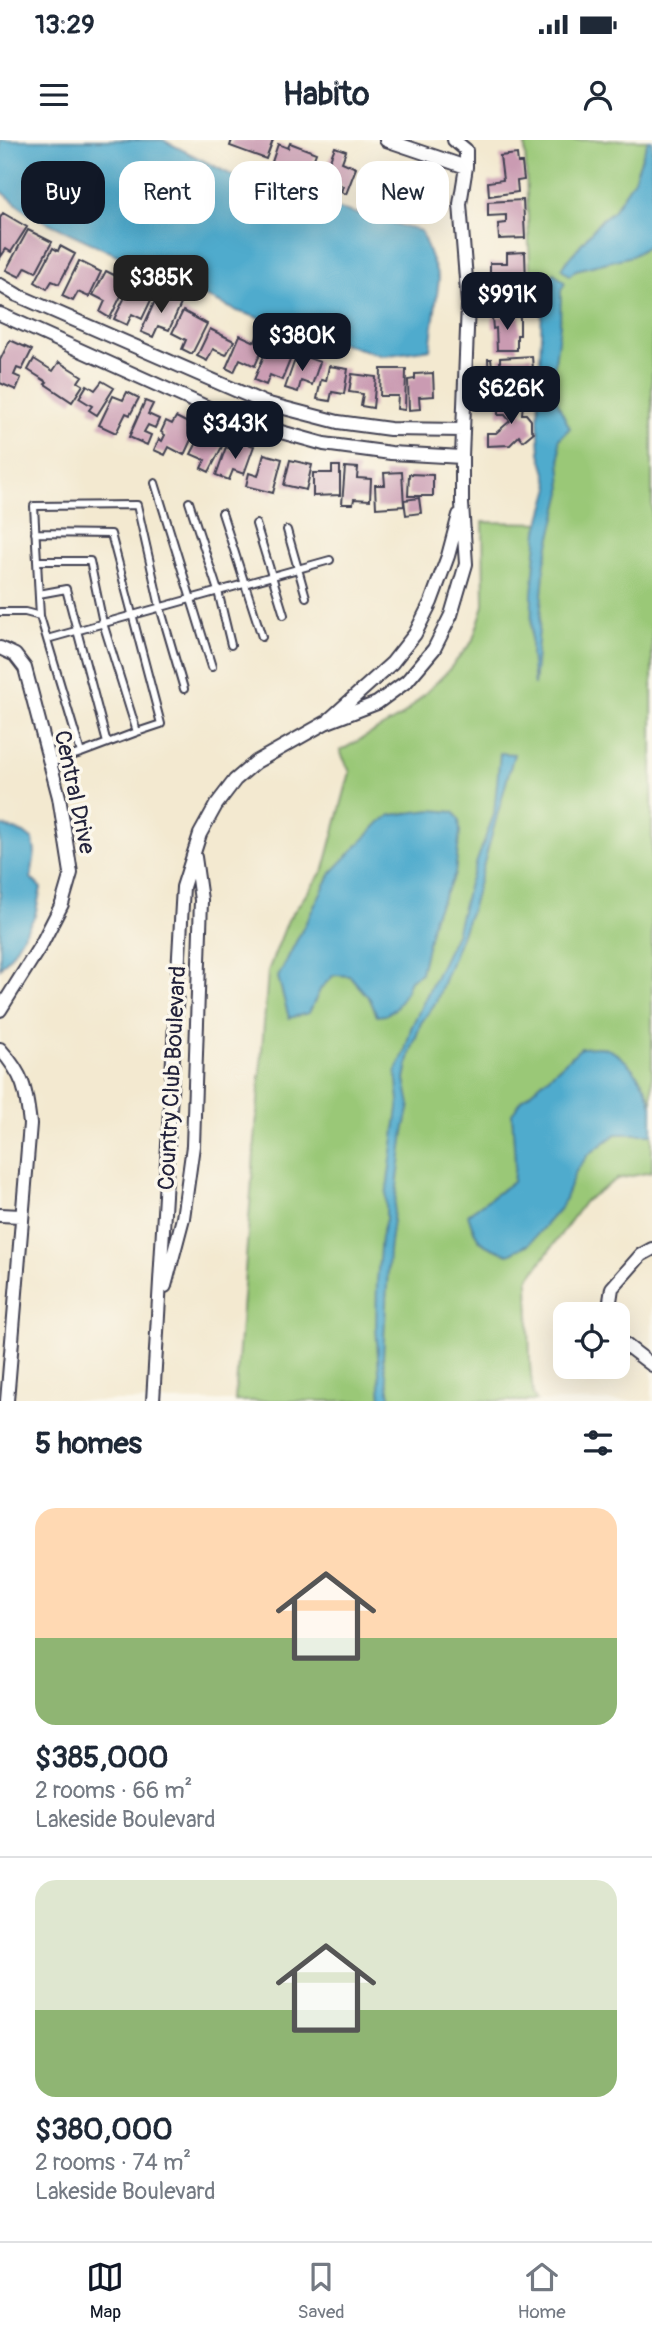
<!DOCTYPE html>
<meta charset="utf-8">
<style>
body{margin:0;font-family:Pangolin,sans-serif;background:#f6f6f7;color:#1f2937;height:100vh;display:flex;flex-direction:column;font-size:26px;white-space:nowrap}
*{box-sizing:border-box;margin:0}
p{font-size:23px;color:#747a83}
.icon{flex:none;width:38px;height:38px;fill:none;stroke:currentColor;stroke-width:2;stroke-linecap:round;stroke-linejoin:round}
.map{position:relative;height:1261px;overflow:hidden}
.sheet{display:flex;flex-direction:column;background:#fff;flex:1}
.sheet>*{flex:none}
.hud{position:absolute;left:21px;top:21px;width:611px;height:63px;display:flex;gap:14px}
.buttons{position:absolute;left:553px;top:1162px;display:grid;gap:14px}
.buttons a{display:grid;place-items:center;width:77px;height:77px;border-radius:14px;background:#fff;box-shadow:0 7px 28px #0002;font-size:35px}
.price{position:absolute;translate:-50% -60px;padding:0 16px;border-radius:14px;background:#111827;color:#fff;font-size:23px;line-height:46px;filter:drop-shadow(0 2px 4px #0008)}
.price::after{content:'';position:absolute;left:50%;top:42px;width:21px;height:16px;margin-left:-10px;background:inherit;clip-path:polygon(0 0,100% 0,50% 100%)}
.price.active{background:#222;color:#fff}
ul{padding:0;list-style:none}
li{display:grid;align-content:center;gap:14px;height:371px;padding:0 35px}
li+li{border-top:2px solid #e0e1e3}
li span{display:grid;place-items:center;height:217px;border-radius:21px;color:#555}
li>.icon{margin-inline-start:auto}
span .icon{width:126px;height:126px;fill:#fffc;stroke-width:1}
li b{font-size:30px}
h2{display:flex;justify-content:space-between;align-items:center;height:84px;padding:0 35px;font-size:30px}
.tag{padding:0 24px;border-radius:21px;background:#fff;box-shadow:0 7px 28px #0002;font-size:24px;line-height:63px}
.tag.active{background:#111827;color:#fff}
.status{display:flex;justify-content:space-between;align-items:center;height:49px;padding:0 35px;background:#fff;direction:ltr}
.status svg{height:19px;fill:currentColor}
header{display:flex;justify-content:space-between;align-items:center;height:91px;padding:0 35px;background:#fff;font-size:32px;font-weight:800}
.menu{display:flex;justify-content:space-around;align-items:center;height:98px;border-top:2px solid #e0e1e3;background:#fff;font-size:19px;color:#747a83}
.menu a{display:grid;justify-items:center;gap:4px}
.menu .active{color:#111827}
.map>svg:first-child{display:block}
</style>
<div class="status"><b>13:29</b><svg viewBox="0 0 49 12"><path d="M0 12V9h3v3zM5 12V6h3v6zM10 12V3h3v9zM15 12V0h3v12zM26 1h20v11H26zM47 4h2v5h-2z"/></svg></div>
<header><svg class="icon" aria-label="menu" viewBox="0 0 24 24"><path d="M4 6h16M4 12h16M4 18h16"/></svg>Habito<svg class="icon" aria-label="person" viewBox="0 0 24 24"><circle cx="12" cy="8" r="4"/><path d="M4 21q1-7 8-7t8 7"/></svg></header>
<div class="map">
<svg width="652" height="1261" viewBox="0 0 652 1261">
<rect width="100%" height="100%" fill="#fbf7ec"/>
<filter id="ink" filterUnits="userSpaceOnUse"><feTurbulence type="fractalNoise" baseFrequency=".0143" numOctaves="2"/><feDisplacementMap in="SourceGraphic" scale="14" xChannelSelector="R" yChannelSelector="G"/><feConvolveMatrix kernelMatrix="1 2 1 2 8 2 1 2 1" color-interpolation-filters="sRGB"/></filter>
<filter id="wash" filterUnits="userSpaceOnUse"><feTurbulence type="fractalNoise" baseFrequency=".00686" numOctaves="4" result="noise"/><feDisplacementMap in="SourceGraphic" scale="28" xChannelSelector="R" yChannelSelector="G"/><feGaussianBlur stdDeviation="1.57" result="paint"/><feColorMatrix in="noise" values="0 0 0 0 0 0 0 0 0 0 0 0 0 0 0 0 0 1.4 0 .05"/><feComposite in="paint" operator="in"/></filter>
<g filter="url(#wash)">
<rect width="100%" height="100%" fill="#f3e9d0"/>
<path fill="#9ac877" stroke="#5e7559" stroke-width="2" d="M528 0H652V1032L617 1039 585 1061 528 1140 530 1224 533 1255 536 1261H235L268 831 288 780 324 729 350 632 340 611 402 576 446 533 472 502 484 465 483 382 548 383 556 342 546 181 531 156 525 7Z"/>
<path fill="#4fabcd" stroke="#386684" stroke-width="2" d="M0 0H163L251 45 421 91 439 139 430 209 383 216 237 171 29 74 0 50Z
M648 0H652V103L632 116 576 130 569 136 561 128 602 79 613 71 634 39Z
M554 133 565 143 561 150 560 185 552 244 559 266 570 288 559 299 562 352 545 422 534 546 531 514 532 453 538 390 550 347 540 313 538 280 542 165 533 153 541 143Z
M500 613 514 614 472 767 436 862 421 883 410 914 405 939 410 965 404 992 389 1111 383 1218 391 1261H381L376 1187 377 1141 381 1097 386 1079V1056L399 961 396 932 404 914 411 888 456 794 469 743 494 674Z
M431 670 454 672 459 679 460 692 455 734 434 776 421 833 410 840 405 853 396 868 385 875 377 876 370 859 350 836 334 835 321 848 309 873 289 878 278 837 331 733 380 682 391 675Z
M0 685 24 693 33 700 35 712 31 738 41 748 35 776 12 814 0 828Z
M599 907C623 910 647 942 652 966 652 975 652 985 652 994H616L588 1015 575 1033 562 1066 529 1104 509 1114C481 1106 476 1102 468 1074L513 1042 515 1022 512 973 523 959 581 908Z"/>
<g id="blocks">
<path fill="#ca9bb2" d="M232 0H273L266 19 230 6Z
M290 3 316 13 308 35 272 22 278 4 288 8Z
M335 7 346 11 342 22 356 28 346 54 341 52 343 46 316 35 319 30 325 32Z
M517 14 518 23H522L524 40 517 41 518 52 489 56 488 42 503 40 500 16Z
M374 24 401 38 393 54 365 40Z
M407 31 444 46 433 76 420 71 425 59 400 49Z
M523 60 525 98 499 99 498 84 506 83V75L488 76V62Z
M3 73 27 87 11 112 6 109 0 118V78Z
M28 90 52 102 36 132 26 127 20 137 6 130Z
M60 106 75 114 59 144 52 141 47 149 35 142 53 108 58 111Z
M525 112 526 144H506V137L490 138V123H507V113Z
M79 121 101 132 89 157 78 152 73 161 62 156Z
M106 131 128 142 110 178 100 172 105 161 93 155Z
M129 149 151 160 142 179 132 174 127 185 114 179Z
M158 154 181 164 169 190 158 186 153 197 141 192Z
M183 171 207 184 192 214 182 209 186 200 172 193Z
M520 176V195H517V210H497L496 188 493 189 492 177Z
M210 189 234 201 226 215 213 209 207 221 197 216Z
M260 190 269 194 255 226 240 219 234 232 226 228 240 195 255 202Z
M10 200 32 210 22 230 17 228 14 235 21 238 16 250 0 243V220Z
M269 203 293 213 282 240 270 235 266 245 254 240Z
M297 214 320 222 312 245 301 241 298 252 285 248Z
M532 216 533 230H522L523 249 528 248 529 260H490L488 219H491L492 226H500V218Z
M34 219 53 231 59 222 82 236 78 242 83 245 72 262 45 244 47 242 28 230Z
M329 226 348 229 344 254 332 252 330 261 317 259 321 240 326 241Z
M381 229H406L405 270 397 269 398 256H380Z
M433 233 434 256 419 257 420 269 409 270 408 240 415 239V234Z
M352 234 376 237 373 268 361 266 363 254 349 252Z
M102 241 114 248 97 275 89 270 92 266 79 258 87 245 95 250Z
M127 252 139 258 130 275 126 273 116 293 99 285 113 256 123 260Z
M145 261 153 264 148 274 159 279 155 288 148 285 144 292 151 295 147 305 129 297Z
M498 263 523 264 522 274H526L531 280V289L534 292 523 301 519 296 510 305 487 306V293H496L510 281 505 275H498Z
M176 277 190 284 188 287 195 291 184 315 169 307 165 315 154 310 159 299 162 301 165 295 161 292 166 281 172 284Z
M215 290 227 297 209 332 201 328 205 320 191 314 201 295 210 299Z
M242 302 254 306 244 334 233 330 229 340 216 335 226 307 238 312Z
M264 314 282 319 273 353 246 346 249 333 258 336Z
M290 320 312 325 306 350 284 345Z
M332 326H340V355L313 356V333H332Z
M345 327 358 328 357 338 371 339 370 360 354 359 353 364H342Z
M402 332 404 366 376 368 375 345H385L384 333Z
M409 334 433 335V356H408Z
M419 358 421 373 406 375 404 360Z"/>
</g>
</g>
<g filter="url(#ink)">
<use href="#blocks" fill-opacity="0" stroke="#414051" stroke-width="2"/>
<g fill="none" stroke-linecap="round" stroke-linejoin="round">
<g stroke="#414051" stroke-width="10">
<path id="service" d="M155 343 212 527
M189 362 218 451 231 505
M222 373 262 497
M256 384 284 475
M287 390 306 457
M35 393 111 394 161 584 137 592
M37 421H90L103 483 137 592 81 613
M39 454 66 449 107 603
M0 472H25L40 476 81 613 50 623
M40 476 34 366 137 365 160 467 184 549
M47 499 330 420"/>
</g>
<g stroke="#414051" stroke-width="16">
<path id="minor" d="M386 0 466 27
M0 145 17 155 265 263 338 282 390 289 463 290
M0 174 213 270 256 285 324 304 391 313 462 317
M0 508 15 515 25 528 59 657 71 733 62 764 42 803 0 870
M330 579 392 523 415 494 431 462 448 416 459 375
M0 909C24 936 26 949 30 984L7 1261
M0 1075 21 1076
M165 1146 183 1078 193 1006 201 760 195 717
M608 1174 612 1148 641 1115 652 1109
M618 1199 652 1225
M153 1261 183 747 200 694 216 665 235 640 256 622 325 583 377 563 407 541 434 509 451 475 466 424 462 364V317L468 164 460 64 466 27V10L454 0"/>
</g>
<use href="#service" stroke="#fff" stroke-width="6"/>
<use href="#minor" stroke="#fff" stroke-width="12"/>
</g>
</g>
<g text-anchor="middle" dominant-baseline="central" stroke-width="7" stroke-linejoin="round" paint-order="stroke">
<g font-size="23" fill="#22223b" stroke="#fbf7ec">
<text transform="translate(75 652) rotate(78)">Central Drive</text>
<text transform="translate(172 938) rotate(-87)">Country Club Boulevard</text>
</g>
</g>
</svg>
<div class="buttons">
<a><svg class="icon" aria-label="locate" viewBox="0 0 24 24"><circle cx="12" cy="12" r="6"/><path d="M12 2v4M12 18v4M2 12h4M18 12h4"/></svg></a>
</div>
<b class="price active" style="left:161px;top:175px">$385K</b>
<b class="price" style="left:507px;top:192px">$991K</b>
<b class="price" style="left:302px;top:233px">$380K</b>
<b class="price" style="left:511px;top:286px">$626K</b>
<b class="price" style="left:235px;top:321px">$343K</b>
<div class="hud">
<a class="tag active">Buy</a>
<a class="tag">Rent</a>
<a class="tag">Filters</a>
<a class="tag">New</a>
</div>
</div>
<section class="sheet">
<h2>5 homes<svg class="icon" aria-label="filters" viewBox="0 0 24 24"><path d="M4 7h16M4 17h16"/><circle cx="9" cy="7" r="2"/><circle cx="15" cy="17" r="2"/></svg></h2>
<ul>
<li><span style="background:linear-gradient(#ffd9b3 60%,#8fb573 0)"><svg class="icon" aria-label="home" viewBox="0 0 24 24"><path d="M3 11l9-7 9 7M6 9v11h12V9"/></svg></span><div><b>$385,000</b><p>2 rooms · 66 m²</p><p>Lakeside Boulevard</p></div></li>
<li><span style="background:linear-gradient(#dfe7d0 60%,#8fb573 0)"><svg class="icon" aria-label="home" viewBox="0 0 24 24"><path d="M3 11l9-7 9 7M6 9v11h12V9"/></svg></span><div><b>$380,000</b><p>2 rooms · 74 m²</p><p>Lakeside Boulevard</p></div></li>
</ul>
</section>
<nav class="menu">
<a class="active"><svg class="icon" aria-label="map" viewBox="0 0 24 24"><path d="M3 6l6-2 6 2 6-2v14l-6 2-6-2-6 2zM9 4v14M15 6v14"/></svg>Map</a>
<a><svg class="icon" aria-label="saved" viewBox="0 0 24 24"><path d="M7 4h10v16l-5-4-5 4z"/></svg>Saved</a>
<a><svg class="icon" aria-label="home" viewBox="0 0 24 24"><path d="M3 11l9-7 9 7M6 9v11h12V9"/></svg>Home</a>
</nav>
